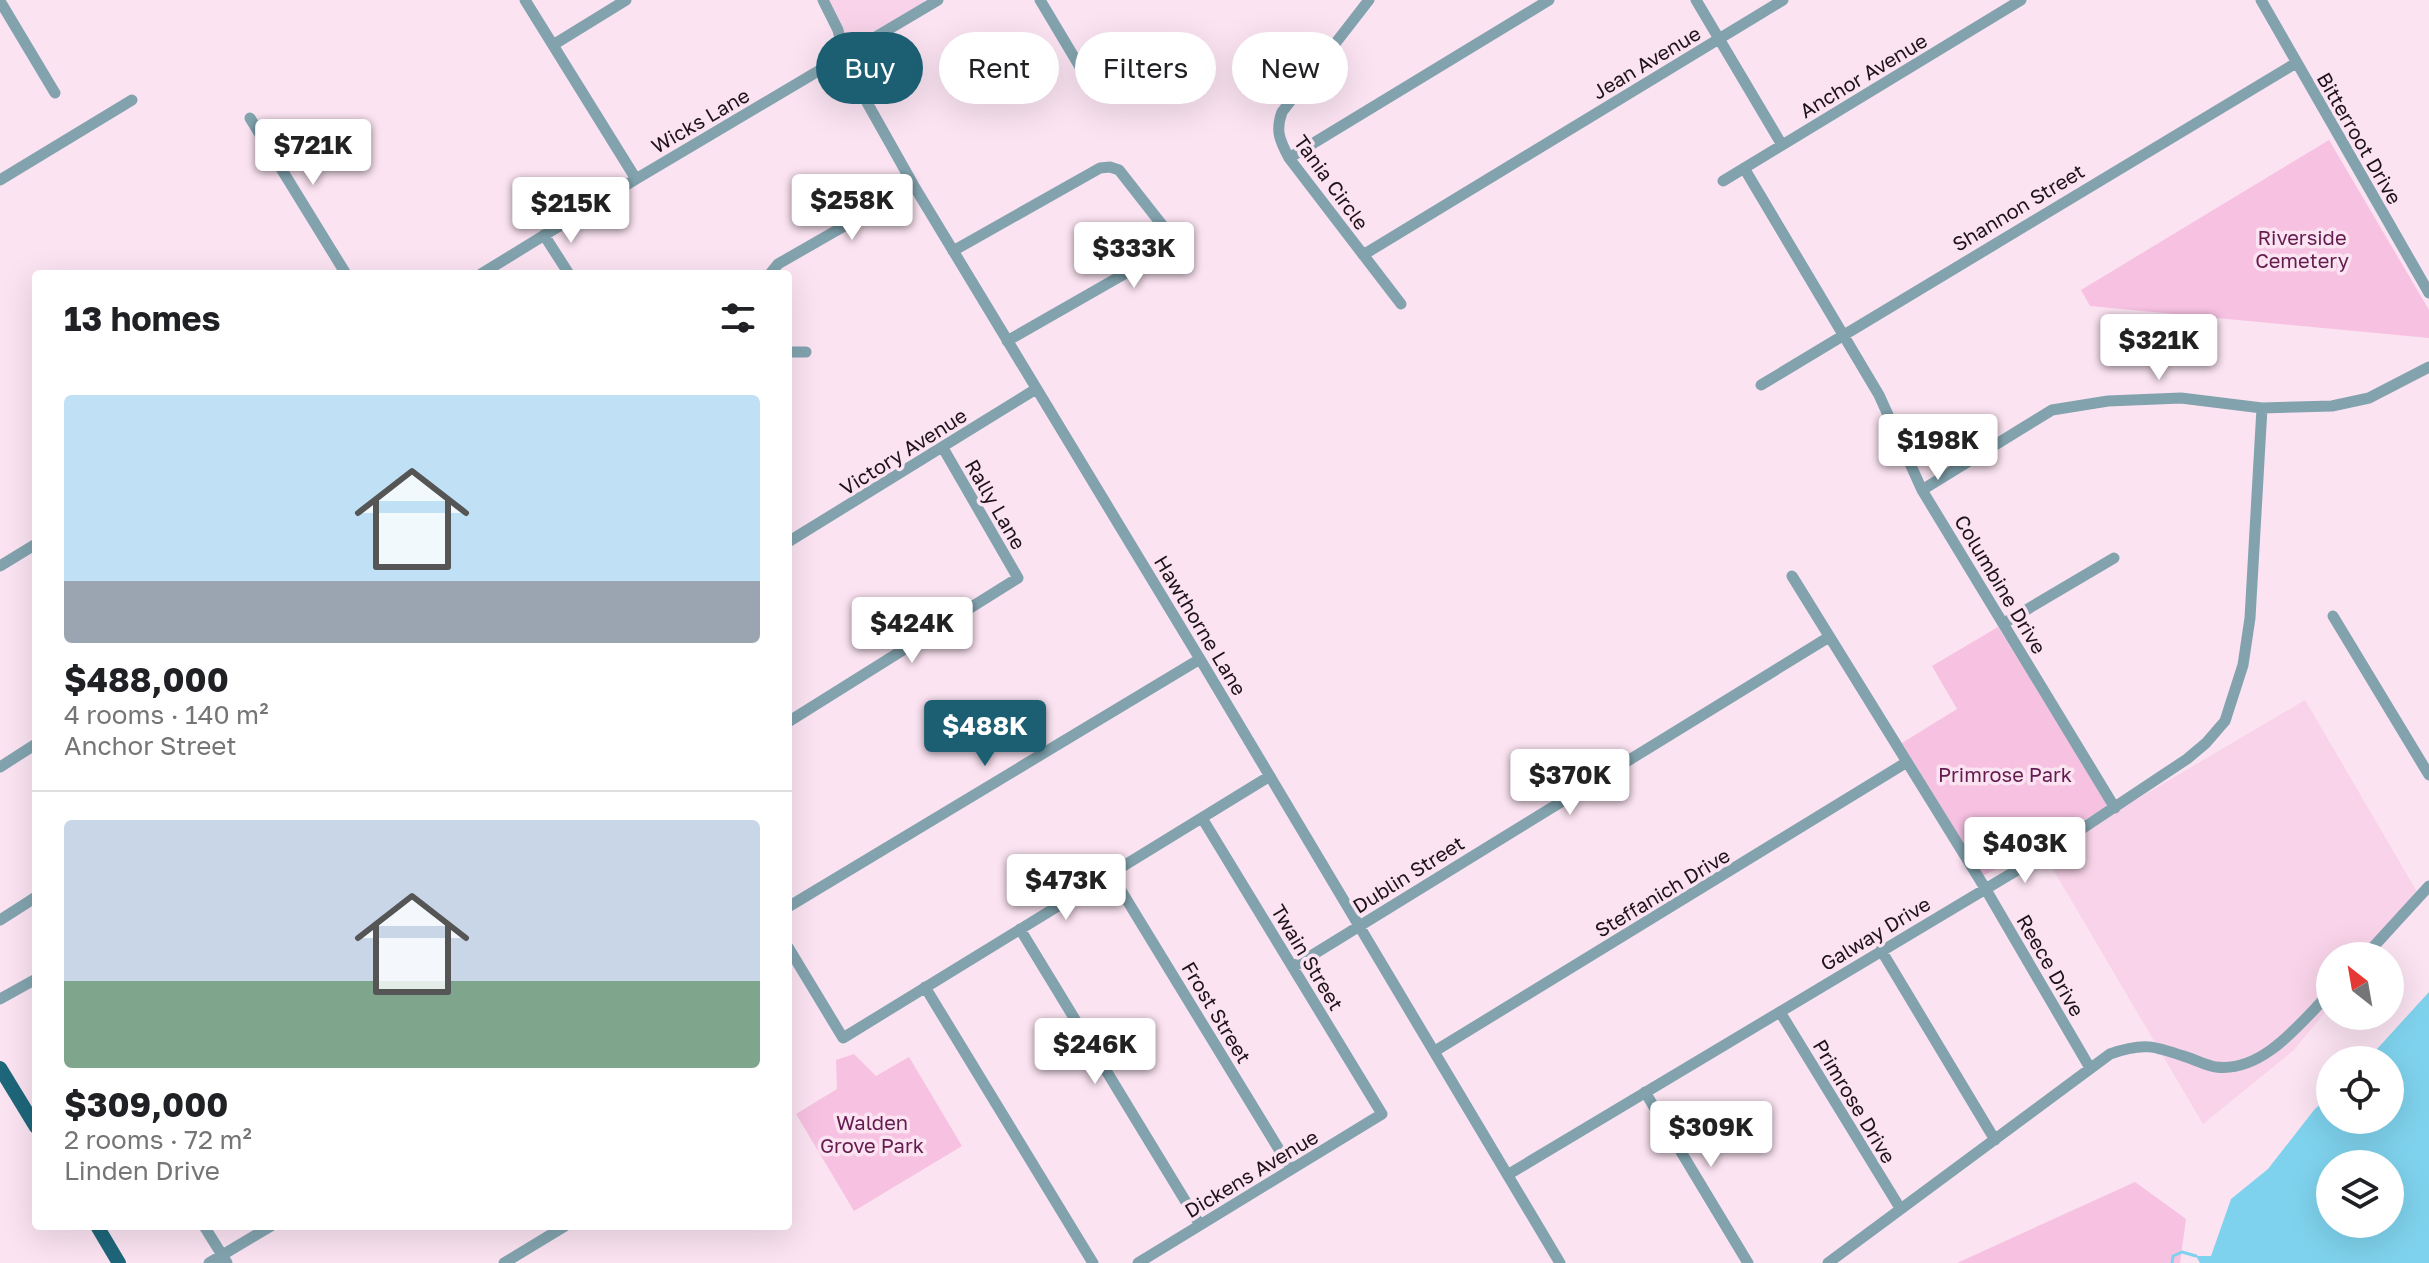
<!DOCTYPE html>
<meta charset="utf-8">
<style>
body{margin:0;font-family:"Golos Text",sans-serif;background:#f6f6f6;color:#202124;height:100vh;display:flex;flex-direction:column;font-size:30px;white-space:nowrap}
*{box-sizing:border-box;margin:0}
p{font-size:26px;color:#757577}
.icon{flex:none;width:44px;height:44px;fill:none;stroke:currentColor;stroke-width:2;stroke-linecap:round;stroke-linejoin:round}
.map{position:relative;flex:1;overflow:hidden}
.side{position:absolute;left:32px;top:270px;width:760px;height:960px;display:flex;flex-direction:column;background:#fff;border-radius:8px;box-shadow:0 8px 32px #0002}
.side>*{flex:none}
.hud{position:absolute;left:816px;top:32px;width:760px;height:72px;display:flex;gap:16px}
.needle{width:52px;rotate:329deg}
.buttons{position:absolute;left:2316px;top:942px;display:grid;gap:16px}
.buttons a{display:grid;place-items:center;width:88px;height:88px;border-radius:50%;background:#fff;box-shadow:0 8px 32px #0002;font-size:40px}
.price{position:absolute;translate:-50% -68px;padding:0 18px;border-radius:8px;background:#fff;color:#222;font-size:26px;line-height:52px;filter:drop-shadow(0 2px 4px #0008)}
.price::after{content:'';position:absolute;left:50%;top:48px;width:24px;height:18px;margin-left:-12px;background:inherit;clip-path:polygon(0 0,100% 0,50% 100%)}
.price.current{background:#1c5f73;color:#fff}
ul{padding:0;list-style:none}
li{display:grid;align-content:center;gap:16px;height:424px;padding:0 32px}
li+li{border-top:2px solid #e0e0e0}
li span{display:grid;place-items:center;height:248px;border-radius:8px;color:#555}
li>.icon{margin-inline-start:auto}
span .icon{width:144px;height:144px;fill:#fffc;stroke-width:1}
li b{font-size:34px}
h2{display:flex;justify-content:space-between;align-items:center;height:96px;padding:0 32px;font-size:34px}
.pill{padding:0 28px;border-radius:36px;background:#fff;box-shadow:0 8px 32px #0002;font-size:28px;line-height:72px}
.pill.current{background:#1c5f73;color:#fff}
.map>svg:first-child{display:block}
</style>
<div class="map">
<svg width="2429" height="1263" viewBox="0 0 2429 1263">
<rect width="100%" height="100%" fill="#fbe3f1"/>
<path fill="#f8d3e9" d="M823 0H924L928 6 844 56Z
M2305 700 2420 897 2371 956H2330V1006L2294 1050 2203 1124 2044 854Z"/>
<path fill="#f7c1e2" d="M2329 140 2429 310V338L2090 306 2081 290Z
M1998 627 2109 806 1983 876 1902 743 1957 709 1932 666Z
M854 1054 876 1076 909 1057 962 1146 854 1211 796 1114 837 1089 836 1060Z
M2135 1182 2186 1219 2180 1263H1957Z"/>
<path fill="#7fd2ed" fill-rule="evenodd" d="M2429 992V1263H2200L2196 1256H2211L2231 1199 2268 1169 2314 1110 2330 1095V1120H2390V1060H2367ZM2330 1164H2390V1224H2330Z"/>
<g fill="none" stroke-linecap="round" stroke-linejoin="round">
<path stroke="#7fd2ed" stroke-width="3" d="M2172 1263 2173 1256 2182 1252 2196 1256"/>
<path stroke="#82a3ae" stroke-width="11" d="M525 0 636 179
M823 0 838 30 844 56 856 83 914 186 1200 659 1560 1263
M1040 0 1083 72
M1369 0 1282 112C1275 131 1280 141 1289 158L1401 304
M1696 0 1782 145
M2261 0 2429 293
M0 1 55 93
M553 45 626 0
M250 118 346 274
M1289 158 1549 0
M1744 168 1879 395 1922 490 2115 808
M0 180 132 100
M1723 181 2021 0
M544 235 569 274
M953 251 1100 168 1110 167 1119 170 1166 230C1170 244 1164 249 1154 257L1007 341
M1363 255 1783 0
M481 274 636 179 938 0
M770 274 778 264 914 186
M788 352H806
M1761 385 2296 63
M1922 490 2052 410 2108 401 2181 398 2262 408 2332 406 2369 398 2429 367
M788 542 1036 389
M0 566 36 544
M1792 576 1985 888 2090 1068
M2333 616 2429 775
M2004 623 2114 558
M788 722 1018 578 943 448
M0 767 36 744
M1111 874 1291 1169
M788 907 1200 659
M0 920 36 897
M1020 929 1200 1225
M788 947 843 1038 1270 776
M1881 950 1995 1140
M2365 956 2429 886
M1293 967 1829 637
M925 987 1093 1263
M0 999 36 979
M1780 1012 1900 1208
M1435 1051 1907 762
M1645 1092 1748 1263
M1509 1174 2044 854 2187 759 2206 743 2225 721 2243 665 2250 618 2262 408
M204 1226 227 1263
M209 1263 271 1226
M504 1263 565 1226
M1138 1263 1382 1114 1202 818
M1828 1263 2110 1054C2146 1041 2157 1047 2192 1059 2200 1062 2208 1066 2216 1067 2263 1073 2301 1022 2330 993"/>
<path stroke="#1e667a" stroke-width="14" d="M0 1068 36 1127
M97 1226 119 1263"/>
</g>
<g text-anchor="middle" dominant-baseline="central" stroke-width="7" stroke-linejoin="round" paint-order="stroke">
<g font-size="20" fill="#1e131a" stroke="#fbe3f1">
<text transform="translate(1646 62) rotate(-31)">Jean Avenue</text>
<text transform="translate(1863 75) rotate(-31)">Anchor Avenue</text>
<text transform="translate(700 120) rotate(-30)">Wicks Lane</text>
<text transform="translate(2360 138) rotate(60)">Bitterroot Drive</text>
<text transform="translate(1332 182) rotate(54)">Tania Circle</text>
<text transform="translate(2018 207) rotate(-31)">Shannon Street</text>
<text transform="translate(903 451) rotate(-32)">Victory Avenue</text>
<text transform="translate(996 504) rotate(60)">Rally Lane</text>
<text transform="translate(2001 584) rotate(59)">Columbine Drive</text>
<text transform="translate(1201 625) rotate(59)">Hawthorne Lane</text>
<text transform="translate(1408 874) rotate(-32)">Dublin Street</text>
<text transform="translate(1662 892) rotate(-31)">Steffanich Drive</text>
<text transform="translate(1875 933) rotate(-31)">Galway Drive</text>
<text transform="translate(1308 957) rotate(59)">Twain Street</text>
<text transform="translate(2051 965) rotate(60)">Reece Drive</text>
<text transform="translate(1217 1012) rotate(59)">Frost Street</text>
<text transform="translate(1855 1101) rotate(59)">Primrose Drive</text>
<text transform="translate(1251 1173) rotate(-31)">Dickens Avenue</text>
</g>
<g font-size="20" fill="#641c4f" stroke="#fbe3f1">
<text x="2302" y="237">Riverside<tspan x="2302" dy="23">Cemetery</tspan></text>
<text x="2005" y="774">Primrose Park</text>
<text x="872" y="1122">Walden<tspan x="872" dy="23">Grove Park</tspan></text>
</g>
</g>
</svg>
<div class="buttons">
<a><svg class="needle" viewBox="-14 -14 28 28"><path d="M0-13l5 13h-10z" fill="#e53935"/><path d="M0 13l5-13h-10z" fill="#757577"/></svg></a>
<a><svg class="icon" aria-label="locate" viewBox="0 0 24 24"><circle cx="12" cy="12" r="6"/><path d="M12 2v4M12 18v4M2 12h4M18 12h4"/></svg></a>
<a><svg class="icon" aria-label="layers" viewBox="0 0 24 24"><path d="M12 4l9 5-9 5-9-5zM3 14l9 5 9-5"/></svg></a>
</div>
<b class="price" style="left:313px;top:187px">$721K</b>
<b class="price" style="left:852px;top:242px">$258K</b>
<b class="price" style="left:571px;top:245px">$215K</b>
<b class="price" style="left:1134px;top:290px">$333K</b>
<b class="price" style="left:2159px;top:382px">$321K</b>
<b class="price" style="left:1938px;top:482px">$198K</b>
<b class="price" style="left:912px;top:665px">$424K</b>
<b class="price current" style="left:985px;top:768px">$488K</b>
<b class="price" style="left:1570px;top:817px">$370K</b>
<b class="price" style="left:2025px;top:885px">$403K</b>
<b class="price" style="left:1066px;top:922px">$473K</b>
<b class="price" style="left:1095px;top:1086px">$246K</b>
<b class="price" style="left:1711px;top:1169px">$309K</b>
<div class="hud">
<a class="pill current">Buy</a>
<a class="pill">Rent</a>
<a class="pill">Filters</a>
<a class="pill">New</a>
</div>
<section class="side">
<h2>13 homes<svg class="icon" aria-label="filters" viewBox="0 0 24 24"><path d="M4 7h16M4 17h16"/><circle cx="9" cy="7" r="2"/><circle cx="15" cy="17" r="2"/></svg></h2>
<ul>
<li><span style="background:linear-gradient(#bfe0f5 75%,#9aa5b1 0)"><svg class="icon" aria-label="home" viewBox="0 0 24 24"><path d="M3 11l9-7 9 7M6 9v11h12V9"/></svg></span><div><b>$488,000</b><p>4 rooms · 140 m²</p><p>Anchor Street</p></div></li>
<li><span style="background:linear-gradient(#c9d6e8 65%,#7fa58c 0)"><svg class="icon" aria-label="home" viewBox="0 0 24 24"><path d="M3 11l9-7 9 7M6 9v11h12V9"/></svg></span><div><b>$309,000</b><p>2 rooms · 72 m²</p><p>Linden Drive</p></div></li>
</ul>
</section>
</div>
